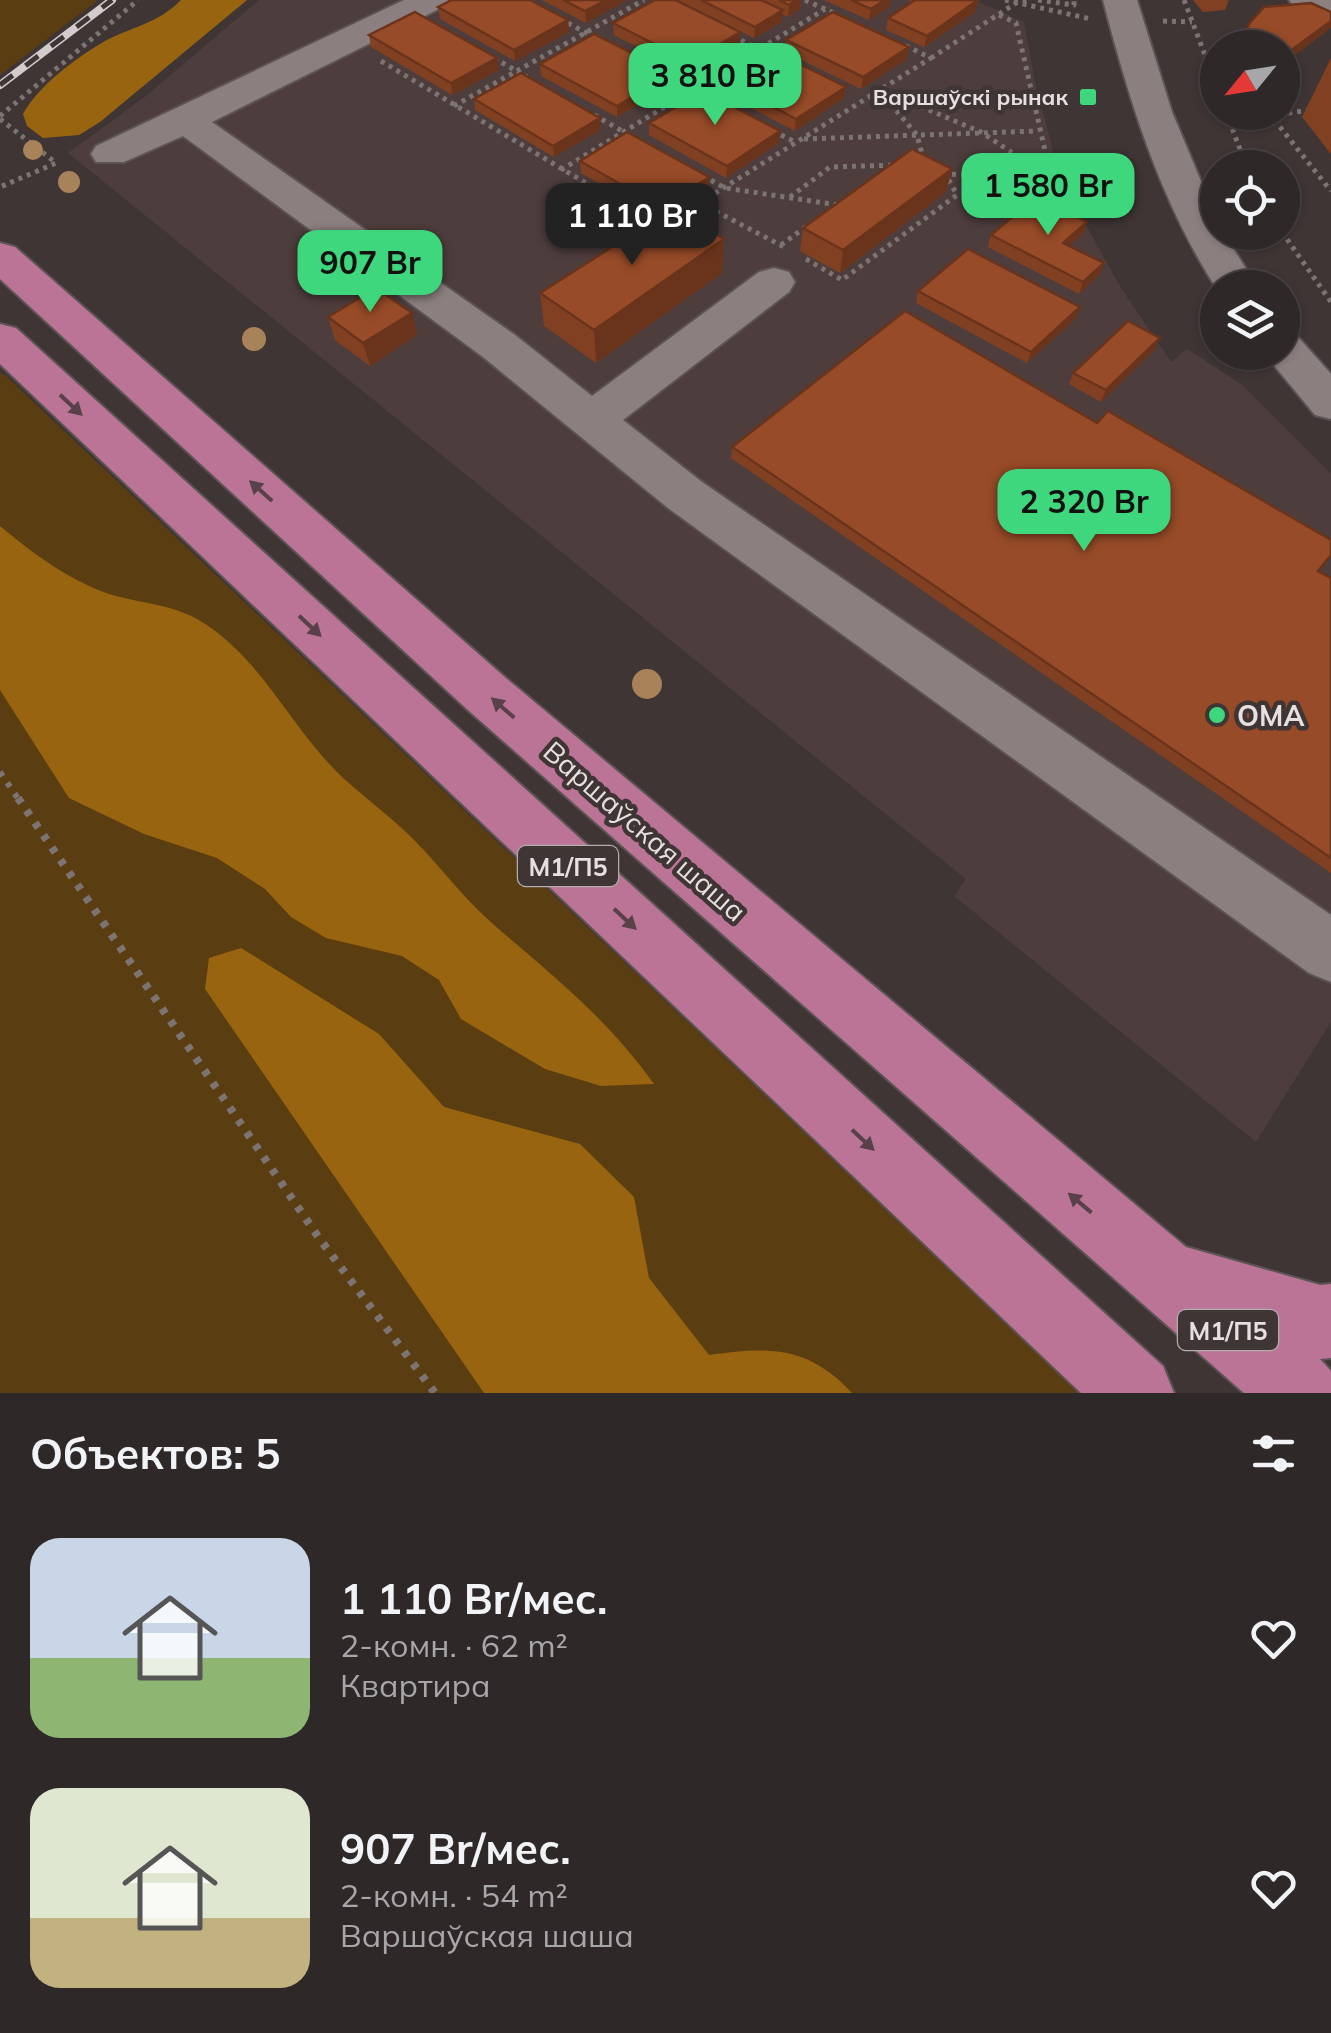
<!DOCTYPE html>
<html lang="ru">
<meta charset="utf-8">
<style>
body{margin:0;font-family:Mulish,sans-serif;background:#3b3434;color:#f1f3f6;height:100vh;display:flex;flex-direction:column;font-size:38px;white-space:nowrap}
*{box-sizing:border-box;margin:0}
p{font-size:32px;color:#a7a6a8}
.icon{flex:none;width:55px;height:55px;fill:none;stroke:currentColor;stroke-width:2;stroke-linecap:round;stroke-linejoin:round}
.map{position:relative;height:1393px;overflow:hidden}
.drawer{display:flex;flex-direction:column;background:#2f2828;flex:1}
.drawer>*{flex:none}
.needle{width:65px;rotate:240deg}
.controls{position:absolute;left:1200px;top:30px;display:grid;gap:20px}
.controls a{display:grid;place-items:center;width:100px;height:100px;border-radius:50%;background:#2f2828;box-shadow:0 2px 8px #0004,0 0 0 2px #4a4445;font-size:50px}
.price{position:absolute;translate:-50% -85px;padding:0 22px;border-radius:20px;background:#3ed77d;color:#111;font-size:32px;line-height:65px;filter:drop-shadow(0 2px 5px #0008)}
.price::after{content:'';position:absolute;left:50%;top:60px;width:30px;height:22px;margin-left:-15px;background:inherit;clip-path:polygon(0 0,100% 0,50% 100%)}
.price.on{background:#222;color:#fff}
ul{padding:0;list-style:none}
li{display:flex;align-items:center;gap:30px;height:250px;padding:0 30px}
li span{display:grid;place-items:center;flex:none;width:280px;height:200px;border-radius:30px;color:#555}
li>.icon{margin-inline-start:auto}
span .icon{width:120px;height:120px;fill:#fffc;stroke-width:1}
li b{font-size:42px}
h2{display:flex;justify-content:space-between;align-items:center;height:120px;padding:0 30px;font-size:42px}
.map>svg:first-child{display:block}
</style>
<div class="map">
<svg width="1331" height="1393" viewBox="0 0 1331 1393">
<rect width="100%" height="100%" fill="#3f3535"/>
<path fill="#4e3d3d" d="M259 0H974L1024 22 1036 87 1061 180 1121 288 1171 362 1187 349 1241 384 1331 474V1022L1256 1142 954 896 966 879 68 153 146 96Z"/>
<path fill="#5b3d12" d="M0 0H98L0 75Z
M0 373 6 376 1079 1393H0Z"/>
<path fill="#99640f" d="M181 0H247L100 122 79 135 43 138 27 126 23 114C38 86 77 57 105 41 131 27 159 23 181 0Z
M0 526C32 553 69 580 109 594 138 603 170 604 197 619 259 655 287 721 335 770 360 795 390 815 415 841 442 868 463 898 493 924 554 977 606 1017 654 1084L601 1086 545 1069 461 1019 439 980 402 956 326 938 291 917 265 889 217 858 144 834 69 798 0 690Z
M241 948 379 1034 444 1107 580 1144 634 1197 649 1278 709 1355C768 1347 807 1345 852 1393H484L205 989 209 958Z"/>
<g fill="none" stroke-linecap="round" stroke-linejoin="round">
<g stroke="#5c5354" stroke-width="4">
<path id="minor" d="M404 0H448L443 7 212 122 515 335 592 396 759 272 774 268 789 272 795 282 789 292 623 420 702 482 1331 915V982L1309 973 668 508 483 357 183 136 124 162H96L91 154 96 146Z
M1103 0H1137L1172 112 1218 222V232H1223L1258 288 1218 291C1160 201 1130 103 1103 0Z
M1289 0H1331V20L1294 7Z
M1282 333 1298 337 1331 374V419L1315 415 1263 352H1282Z"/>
</g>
<g stroke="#5c5354" stroke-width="4">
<path id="highway" d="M0 243 15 247 507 679 1186 1247 1320 1285 1331 1284V1358L1320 1359 1331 1371V1393H1244L469 711 0 279Z
M0 324 16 328 1163 1366 1174 1393H1081L0 364Z"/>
</g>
<path stroke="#7c7373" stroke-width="5" stroke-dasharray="4 5" stroke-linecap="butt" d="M805 0 836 14
M1005 0 1091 19
M1038 0 1074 5V0
M1184 0 1218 89
M999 15 1016 23 1051 177
M560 19 598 39
M1163 21 1192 22
M733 36 762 51
M494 58 527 77
M931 58 1016 3 1030 0
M381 61 658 226
M666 75 695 90
M879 89 981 132 1050 178
M879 90 917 135 923 158
M454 106 644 0
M1310 110 1281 114 1276 122 1331 191
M1226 112 1247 168
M594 115 631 136
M0 116 138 0
M0 119 56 163 0 187
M773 131 797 143
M804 139 1038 131
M561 170 825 9
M943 174 1116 181
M703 176 725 188 838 205
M790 197 830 167 897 165
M700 203 786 248
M677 217 931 58 902 44
M1282 232 1331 302
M781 245 807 226
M806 259 842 280 957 195 946 175"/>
<path stroke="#7c7373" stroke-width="6" stroke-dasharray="5 8" stroke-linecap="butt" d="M0 772 19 800"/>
<path stroke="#7c7373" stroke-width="8" stroke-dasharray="6 9" stroke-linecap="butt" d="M18 798 319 1238 435 1393"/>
<use href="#minor" fill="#8c7f7f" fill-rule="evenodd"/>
<use href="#highway" fill="#bb7396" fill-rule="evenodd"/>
<g stroke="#d4cccc" stroke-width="8">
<path id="rail" d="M0 85 112 0"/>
</g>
<use href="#rail" stroke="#3f3535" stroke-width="5" stroke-dasharray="16" stroke-linecap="butt"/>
</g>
<g fill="#a8835a">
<circle cx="33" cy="150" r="10"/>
<circle cx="69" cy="182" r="11"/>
<circle cx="254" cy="339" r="12"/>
<circle cx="647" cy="684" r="15"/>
</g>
<path fill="#824022" d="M542 0H627L586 23Z
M678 0H801L800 9 788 17 782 14V22L754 38Z
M824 0H891L889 7 869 20Z
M910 0H978L975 12 924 47 886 30 888 18 909 4Z
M1193 0H1229L1225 10 1203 12Z
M438 7 568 20 569 32 515 61 440 19Z
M613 23 740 43 690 74 614 35Z
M369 35 497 58 499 70 452 95 371 47Z
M786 40 907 59 861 89 785 52Z
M1331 58V154L1302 117Z
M540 64 671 85 617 117 541 76Z
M720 79 846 87 844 98 795 131 719 91Z
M474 99 600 130 554 157 475 110Z
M649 123 779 143 726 178 649 135Z
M580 161 708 189 677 210 724 239 722 273 596 363 544 326 540 293 658 218 581 173Z
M952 169 946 192 840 273 800 251 803 228Z
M1087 222 1083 234 1069 245 1100 274 1079 294 988 247 991 235Z
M918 291 1076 318 1027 363 916 303Z
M328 317 417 335 370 366 335 340Z
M1155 349 1101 402 1069 384 1073 373Z
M732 447 1331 578V873L731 458Z"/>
<path fill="#6a341c" d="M606 0H627L586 23 585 11Z
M797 0H801L800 9 788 17 789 5Z
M885 0H891L889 7 869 20 871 9Z
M978 0 975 12 924 47 927 36Z
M783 10 782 22 754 38 755 27Z
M568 20 569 32 515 61 514 50Z
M1331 21V28L1282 65V57Z
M740 32V43L690 74V62Z
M909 47 907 59 861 89 863 77Z
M497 58 499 70 452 95 451 83Z
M671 73V85L617 117V106Z
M846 87 844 98 795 131 796 119Z
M600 118V130L554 157 553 146Z
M780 131 779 143 726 178 727 166Z
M952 169 946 192 840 273 843 250Z
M709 177 708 189 662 220V208Z
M1087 222 1083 234 1059 254 1063 243Z
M724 239 722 273 596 363 594 330Z
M1104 263 1100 274 1079 294 1083 282Z
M1080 307 1076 318 1027 363 1031 352Z
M412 313 417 335 370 366 363 343Z
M1160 338 1155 349 1101 402 1106 390Z"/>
<path fill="#974b28" stroke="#6a341c" stroke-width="2.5" d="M452 0H530L568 20 514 50 438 7Z
M563 0H606L585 11Z
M655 0H675L740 32 690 62 613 23Z
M701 0H761L783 10 755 27Z
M779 0H797L789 5Z
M851 0H885L871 9Z
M915 0H978L927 36 888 18Z
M1311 3 1331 12V21L1282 57V48H1239L1249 24 1264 7Z
M415 12 497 58 451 83 369 35Z
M833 12 909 47 863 77 786 40Z
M594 34 671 73 617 106 540 64Z
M769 49 846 87 796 119 720 79Z
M521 73 600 118 553 146 474 99Z
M703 91 780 131 727 166 649 123Z
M627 132 709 177 662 208 580 161Z
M912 149 952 169 843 250 803 228Z
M1036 197 1087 222 1063 243 1104 263 1083 282 991 235Z
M673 208 724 239 594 330 540 293Z
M968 249 1080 307 1031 352 918 291Z
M376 288 412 313 363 343 328 317Z
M905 311 1097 423 1108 411 1331 540V555L1318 571 1331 578V858L732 447Z
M1128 321 1160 338 1106 390 1073 373Z"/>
<defs><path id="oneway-solid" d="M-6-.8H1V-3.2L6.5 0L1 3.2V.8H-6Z" transform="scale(2.5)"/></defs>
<g fill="#584148">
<use href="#oneway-solid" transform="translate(71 405) rotate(43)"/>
<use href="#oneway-solid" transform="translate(261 491) rotate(-138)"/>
<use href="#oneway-solid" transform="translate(310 626) rotate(43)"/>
<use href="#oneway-solid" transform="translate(503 708) rotate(-139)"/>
<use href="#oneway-solid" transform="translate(625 919) rotate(43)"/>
<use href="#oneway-solid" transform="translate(863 1140) rotate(43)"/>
<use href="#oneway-solid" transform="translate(1080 1203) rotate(-140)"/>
</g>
<g fill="#3ed77d" stroke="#3f3535" stroke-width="4">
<rect x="1078" y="87" width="20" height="20" rx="5"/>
<circle cx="1217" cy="715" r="10"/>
</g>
<g text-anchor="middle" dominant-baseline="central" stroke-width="9" stroke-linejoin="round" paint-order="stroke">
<g font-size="22" font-weight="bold" fill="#e7e0e0" stroke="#3f3535" text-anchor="end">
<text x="1068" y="97">Варшаўскі рынак</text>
</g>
<g fill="#3f3535" stroke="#b5adad" stroke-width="2.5">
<rect x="518" y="846" width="100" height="40" rx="8"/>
<rect x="1178" y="1310" width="100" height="40" rx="8"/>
</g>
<g font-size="25" font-weight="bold" fill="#e7e0e0">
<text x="568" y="866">М1/П5</text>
<text x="1228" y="1330">М1/П5</text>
</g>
<g font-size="28" font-weight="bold" fill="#e7e0e0" stroke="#3f3535" text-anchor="start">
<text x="1237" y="715">ОМА</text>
</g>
<g font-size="28" fill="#e7e0e0" stroke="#3f3535">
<text transform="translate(645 831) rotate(41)">Варшаўская шаша</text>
</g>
</g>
</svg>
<div class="controls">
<a><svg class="needle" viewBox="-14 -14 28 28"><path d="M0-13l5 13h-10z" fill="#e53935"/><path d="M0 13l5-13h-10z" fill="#a7a6a8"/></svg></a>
<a><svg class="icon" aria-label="locate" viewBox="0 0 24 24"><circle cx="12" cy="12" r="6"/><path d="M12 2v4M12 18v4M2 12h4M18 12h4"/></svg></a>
<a><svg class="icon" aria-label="layers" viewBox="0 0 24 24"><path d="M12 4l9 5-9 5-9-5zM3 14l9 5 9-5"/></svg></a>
</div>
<b class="price" style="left:715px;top:128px">3 810 Br</b>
<b class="price" style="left:1048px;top:238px">1 580 Br</b>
<b class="price on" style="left:632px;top:268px">1 110 Br</b>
<b class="price" style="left:370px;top:315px">907 Br</b>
<b class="price" style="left:1084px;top:554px">2 320 Br</b>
</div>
<section class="drawer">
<h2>Объектов: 5<svg class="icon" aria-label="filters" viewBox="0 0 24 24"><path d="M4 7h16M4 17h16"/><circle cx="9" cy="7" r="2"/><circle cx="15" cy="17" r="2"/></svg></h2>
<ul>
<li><span style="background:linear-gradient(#c9d6e8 60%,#8fb573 0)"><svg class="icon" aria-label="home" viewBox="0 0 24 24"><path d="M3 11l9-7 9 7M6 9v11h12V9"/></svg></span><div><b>1 110 Br/мес.</b><p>2-комн. · 62 m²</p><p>Квартира</p></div><svg class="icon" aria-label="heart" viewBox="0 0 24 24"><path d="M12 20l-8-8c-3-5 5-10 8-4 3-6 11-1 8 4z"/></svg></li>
<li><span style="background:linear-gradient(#dfe7d0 65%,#c2b280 0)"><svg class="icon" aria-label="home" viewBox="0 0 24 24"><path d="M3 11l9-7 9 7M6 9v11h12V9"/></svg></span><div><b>907 Br/мес.</b><p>2-комн. · 54 m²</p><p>Варшаўская шаша</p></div><svg class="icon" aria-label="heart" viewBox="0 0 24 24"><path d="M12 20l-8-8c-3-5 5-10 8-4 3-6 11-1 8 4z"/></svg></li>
</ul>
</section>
